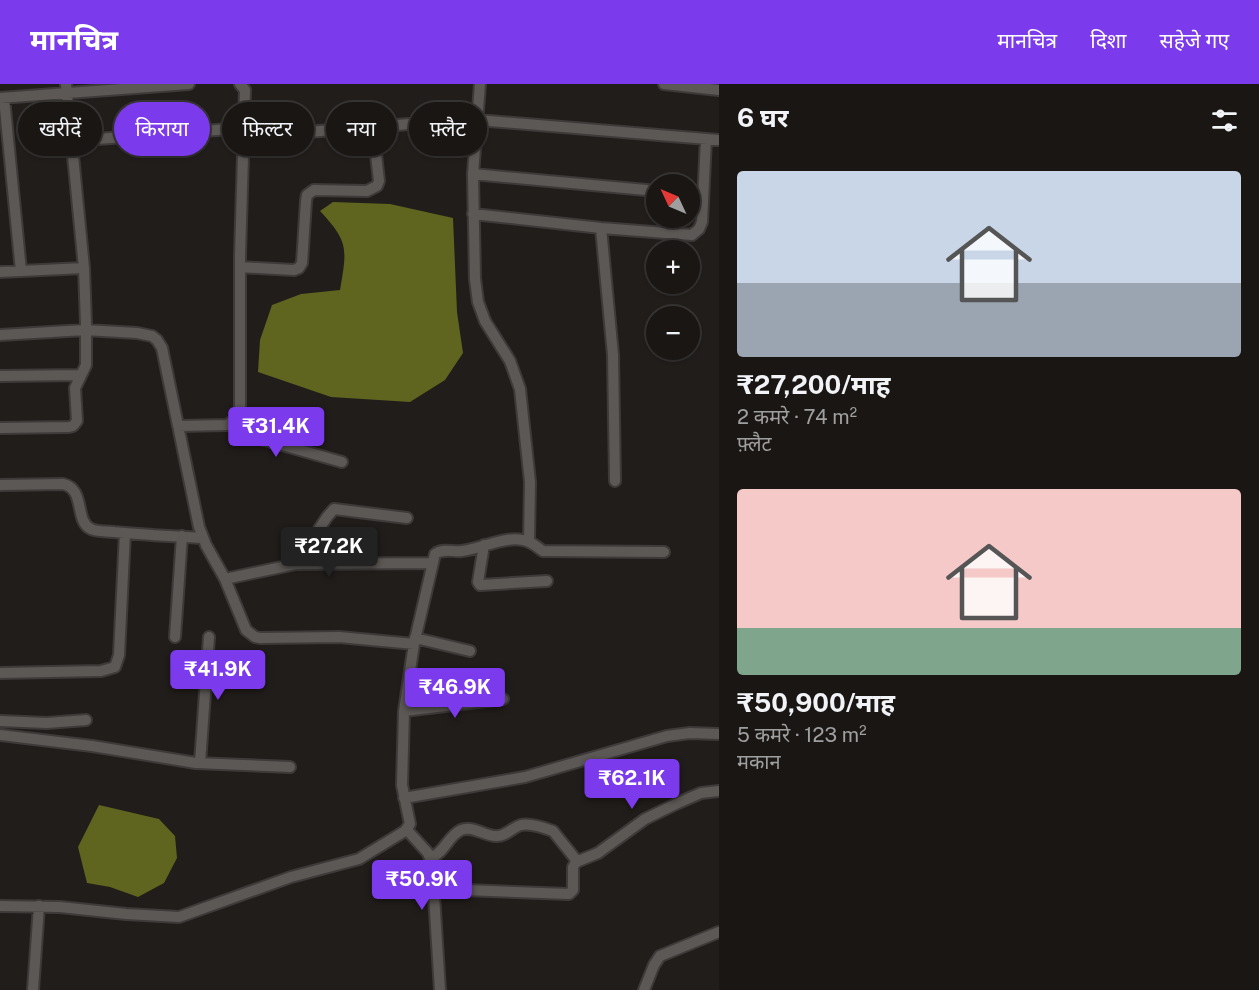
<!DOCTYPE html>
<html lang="hi">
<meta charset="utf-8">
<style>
body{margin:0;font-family:"Public Sans","Noto Sans Devanagari",sans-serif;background:#262322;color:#f1f3f6;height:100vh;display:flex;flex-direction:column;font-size:22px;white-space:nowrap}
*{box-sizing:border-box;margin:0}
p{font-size:20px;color:#9f9fa0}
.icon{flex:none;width:33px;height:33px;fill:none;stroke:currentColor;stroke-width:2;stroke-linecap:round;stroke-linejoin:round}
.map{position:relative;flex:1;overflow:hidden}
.panel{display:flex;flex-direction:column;background:#191614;width:540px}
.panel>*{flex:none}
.guide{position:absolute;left:18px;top:18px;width:570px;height:54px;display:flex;gap:12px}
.needle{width:39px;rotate:314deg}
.tools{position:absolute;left:646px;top:90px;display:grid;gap:12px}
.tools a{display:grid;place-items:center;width:54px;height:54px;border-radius:50%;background:#191614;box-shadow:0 2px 4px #0004,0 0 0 2px #373534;font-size:30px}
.price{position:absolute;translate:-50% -51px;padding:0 14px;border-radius:6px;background:#7c3aed;color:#fff;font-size:20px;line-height:39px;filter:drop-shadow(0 2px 3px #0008)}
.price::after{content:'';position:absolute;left:50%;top:36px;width:18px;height:14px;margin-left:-9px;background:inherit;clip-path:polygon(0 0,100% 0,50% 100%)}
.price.on{background:#222;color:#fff}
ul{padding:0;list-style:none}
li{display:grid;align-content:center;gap:12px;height:318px;padding:0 18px}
li span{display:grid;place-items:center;height:186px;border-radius:6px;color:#555}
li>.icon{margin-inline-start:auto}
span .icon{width:108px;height:108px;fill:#fffc;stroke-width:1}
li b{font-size:26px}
h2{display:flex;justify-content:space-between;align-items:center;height:72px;padding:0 18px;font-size:26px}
.pill{padding:0 21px;border-radius:27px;background:#191614;box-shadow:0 2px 4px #0004,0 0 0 2px #373534;font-size:21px;line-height:54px}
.pill.on{background:#7c3aed;color:#fff}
header{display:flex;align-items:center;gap:36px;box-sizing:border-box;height:84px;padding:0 30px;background:#7c3aed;color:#fff}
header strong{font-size:28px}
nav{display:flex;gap:33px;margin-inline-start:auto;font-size:21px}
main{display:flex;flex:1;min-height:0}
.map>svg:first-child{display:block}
</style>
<header>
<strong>मानचित्र</strong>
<nav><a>मानचित्र</a><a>दिशा</a><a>सहेजे गए</a></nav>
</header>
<main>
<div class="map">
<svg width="719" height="906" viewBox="0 0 719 906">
<rect width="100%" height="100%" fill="#211d1b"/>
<path fill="#5f641f" d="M333 118 390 120 453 134 457 228 463 269 445 296 410 318 331 313 258 288 260 256 272 221 301 210 340 206C347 165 349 158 320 127Z
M99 721 159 735 175 752 177 774 164 799 138 813 110 803 87 799 78 763Z"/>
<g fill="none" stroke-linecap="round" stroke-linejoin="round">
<g stroke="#3d3a39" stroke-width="14">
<path id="minor" d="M480 0 473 90 475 195 478 218 485 237 510 277 520 305 530 398 529 458
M664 0 719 6
M0 14 189 0
M4 14 21 187
M243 53 448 37 478 36 719 56
M71 57 243 44
M473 90 657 107
M473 130 601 144 692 151 699 145 702 138 706 55
M601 144 613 271 615 397
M240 183 294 186 299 184 302 179 306 117 307 111 314 106 367 107 377 102 379 97 373 44
M0 188 84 184
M0 251 85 246 137 249 152 252 157 256 162 264 199 443 206 461 225 495 246 546 255 553 260 554 339 553 414 560
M0 292 81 291
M233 339 238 346 247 351 342 378
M178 342 227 341 238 334 240 328V171L245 6 240 0
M0 344 69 343 73 342 77 337 75 304 86 281V240L84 184 66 0
M0 401 63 400C86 405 74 437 91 445 97 448 107 447 114 448 143 451 173 452 203 454
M484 461 478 498 480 501 547 497
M296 480 327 433 334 425 407 434
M225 495 296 480 431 479
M175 553 182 452
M415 554 470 567
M0 589 101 587 115 583 119 571 125 449
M404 627 503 615
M0 637 47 639 86 636
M0 651 92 662 196 679 290 683
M200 679 209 553
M404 714 525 693 667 652 690 649 719 650
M407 746 428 769 432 780 440 906
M431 774C445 768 448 752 461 746 473 741 484 752 496 752 505 753 513 743 521 741 530 739 545 744 553 747L577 777
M465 806 569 810 573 806V783L576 778 598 769 645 735 678 719 701 709 719 707
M0 822 60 823 126 830 179 833 291 793 359 775 405 747 410 740 402 701 404 627 414 560 435 470C443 464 453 468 462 467 483 465 510 448 531 459 536 461 539 465 543 467L664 468
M33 906 39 822
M644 906 654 881 660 872 719 848"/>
</g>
<use href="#minor" stroke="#5c5855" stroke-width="10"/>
</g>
</svg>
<div class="tools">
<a><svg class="needle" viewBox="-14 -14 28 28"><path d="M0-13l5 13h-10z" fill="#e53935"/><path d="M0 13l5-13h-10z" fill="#9f9fa0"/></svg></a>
<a>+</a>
<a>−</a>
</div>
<b class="price" style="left:276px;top:374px">₹31.4K</b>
<b class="price on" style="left:329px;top:494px">₹27.2K</b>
<b class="price" style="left:218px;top:617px">₹41.9K</b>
<b class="price" style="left:455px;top:635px">₹46.9K</b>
<b class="price" style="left:632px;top:726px">₹62.1K</b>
<b class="price" style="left:422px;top:827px">₹50.9K</b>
<div class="guide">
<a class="pill">खरीदें</a>
<a class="pill on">किराया</a>
<a class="pill">फ़िल्टर</a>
<a class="pill">नया</a>
<a class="pill">फ़्लैट</a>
</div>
</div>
<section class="panel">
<h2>6 घर<svg class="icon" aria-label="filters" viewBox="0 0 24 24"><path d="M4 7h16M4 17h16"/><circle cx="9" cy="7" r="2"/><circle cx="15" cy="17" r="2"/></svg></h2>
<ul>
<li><span style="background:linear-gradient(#c9d6e8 60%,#9aa5b1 0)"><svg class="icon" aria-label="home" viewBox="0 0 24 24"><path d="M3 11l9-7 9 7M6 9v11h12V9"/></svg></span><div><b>₹27,200/माह</b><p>2 कमरे · 74 m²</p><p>फ़्लैट</p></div></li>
<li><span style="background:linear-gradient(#f6c9c9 75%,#7fa58c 0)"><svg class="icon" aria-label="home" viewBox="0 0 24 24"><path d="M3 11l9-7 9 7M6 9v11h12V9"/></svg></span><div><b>₹50,900/माह</b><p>5 कमरे · 123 m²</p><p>मकान</p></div></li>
</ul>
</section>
</main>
